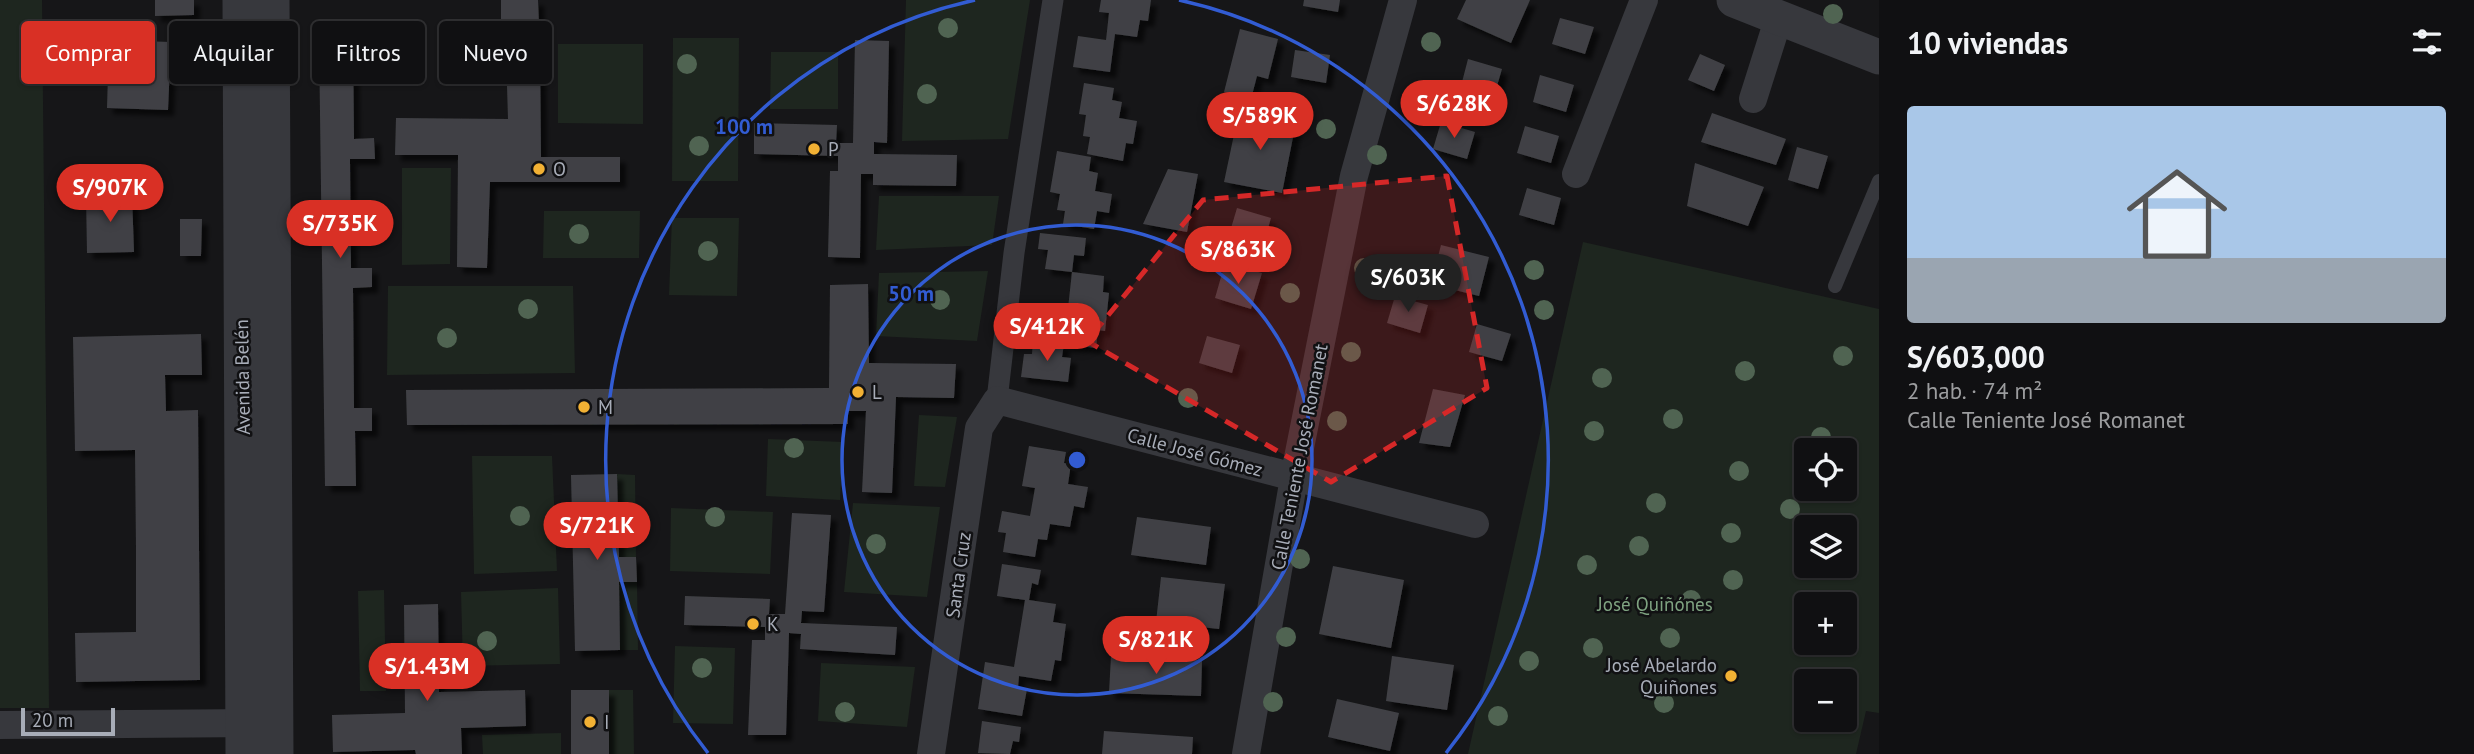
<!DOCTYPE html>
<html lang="es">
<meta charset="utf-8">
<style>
body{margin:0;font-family:"PT Sans",sans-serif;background:#19191b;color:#f1f3f6;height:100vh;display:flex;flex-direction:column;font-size:26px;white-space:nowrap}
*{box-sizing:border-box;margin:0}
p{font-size:23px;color:#9c9d9f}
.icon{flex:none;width:38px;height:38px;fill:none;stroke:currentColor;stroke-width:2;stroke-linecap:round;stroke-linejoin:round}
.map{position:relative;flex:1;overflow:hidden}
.details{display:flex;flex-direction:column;background:#101012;width:595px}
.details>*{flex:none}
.guide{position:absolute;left:21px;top:21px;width:665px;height:63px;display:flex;gap:14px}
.tools{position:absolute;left:1794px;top:438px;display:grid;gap:14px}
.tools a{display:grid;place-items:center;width:63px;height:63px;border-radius:7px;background:#101012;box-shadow:0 2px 5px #0004,0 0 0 2px #303032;font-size:35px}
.scale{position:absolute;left:21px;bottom:18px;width:94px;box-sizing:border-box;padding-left:7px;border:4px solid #a8adb8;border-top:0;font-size:19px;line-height:24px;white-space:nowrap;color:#a8adb8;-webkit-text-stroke:5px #111113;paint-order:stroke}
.price{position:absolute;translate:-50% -60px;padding:0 16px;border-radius:24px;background:#d93025;color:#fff;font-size:23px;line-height:46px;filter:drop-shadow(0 2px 4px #0008)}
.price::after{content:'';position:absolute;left:50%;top:42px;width:21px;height:16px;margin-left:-10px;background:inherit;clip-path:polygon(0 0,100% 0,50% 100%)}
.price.active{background:#222;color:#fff}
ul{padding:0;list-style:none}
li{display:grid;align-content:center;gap:14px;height:371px;padding:0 28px}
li+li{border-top:2px solid #303032}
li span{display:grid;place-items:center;height:217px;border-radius:7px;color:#555}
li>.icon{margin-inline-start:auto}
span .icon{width:126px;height:126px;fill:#fffc;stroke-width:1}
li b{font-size:30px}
h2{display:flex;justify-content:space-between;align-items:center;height:84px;padding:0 28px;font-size:30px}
.chip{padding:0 24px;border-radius:7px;background:#101012;box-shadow:0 2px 5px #0004,0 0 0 2px #303032;font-size:24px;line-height:63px}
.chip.active{background:#d93025;color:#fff}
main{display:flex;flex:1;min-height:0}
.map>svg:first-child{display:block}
</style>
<main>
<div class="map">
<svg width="1879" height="754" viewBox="0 0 1879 754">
<defs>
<filter id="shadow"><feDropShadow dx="6" dy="6" stdDeviation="2" flood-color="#0009"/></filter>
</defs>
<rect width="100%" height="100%" fill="#161618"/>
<path fill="#1e261f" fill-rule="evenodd" d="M0 0H42L49 708H0Z
M906 0H1030L1008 139 902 141Z
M673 38H739L738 181H672Z
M558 44H643V124L558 123Z
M771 52H838V109H770Z
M402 168H451L450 264 402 265Z
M879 196H999L992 245 876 250Z
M544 211H640L639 258H543Z
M672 218H739L737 296 669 295Z
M1583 242 1879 309V713L1866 711 1856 754H1468ZM1806 450H1844V488H1806ZM1806 527H1844V565H1806ZM1806 604H1844V642H1806ZM1806 681H1844V719H1806Z
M988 271 977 341 876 336 879 273Z
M388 286H573L575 373 387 375Z
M919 415 957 417 945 487 914 486Z
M768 439 843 442 840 500 766 496Z
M472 456H552L557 571 474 574Z
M617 474 635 475 636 557H619Z
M853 503 940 507 927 597 844 592Z
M671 508 773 512 770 574 670 571Z
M619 582H637L638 650H620Z
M558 588 560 664 463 666 461 592Z
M384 590 386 691H360L358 591Z
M675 646 735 648 733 724 673 723Z
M821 663 915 667 907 727 818 721Z
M609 690H633L634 754H609Z
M561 733V754H483L482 735Z"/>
<path fill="#404145" filter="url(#shadow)" d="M155 0H194V15L155 16Z
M501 0H538L539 25 501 26Z
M1101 0H1151L1148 21 1140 20 1137 37 1115 34 1110 72 1073 67 1078 36 1106 40 1109 13 1099 12Z
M1304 0H1340L1338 12 1303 6Z
M1466 0H1530L1511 43 1457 19Z
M1560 18 1594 27 1585 54 1552 44Z
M1240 29 1278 39 1268 79 1257 76 1251 99 1224 92Z
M319 39H353L354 139 374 138 375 159H350L351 268H372V287L353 288 354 408H372V431H355L356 486H325Z
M109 40 171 42 168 110 107 108Z
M855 40 889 41 887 143 874 142V154L957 155 956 186 873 185V174H861L860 258 828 257 830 171H838V156L754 154V123L837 125 836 143H853Z
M1295 50 1330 55 1326 83 1291 77Z
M540 51 541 157H620V182H490L487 268 457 267 458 155H395L396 118 508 119 506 52Z
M1700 54 1725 65 1714 91 1688 80Z
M1468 59 1502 69 1494 96 1461 86Z
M1540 75 1574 85 1566 112 1533 102Z
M1084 83 1114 88 1112 100 1122 102 1119 118 1137 121 1133 144 1126 143 1123 161 1087 154 1090 137 1083 136 1086 115 1079 114Z
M1239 111 1296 122 1282 193 1224 182Z
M1712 113 1786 139 1776 165 1701 142Z
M1441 122 1475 132 1467 159 1433 149Z
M1525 126 1559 136 1551 163 1517 153Z
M1797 147 1828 156 1818 189 1788 180Z
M1057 151 1091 157 1089 171 1098 173 1095 191 1112 194 1109 213 1097 211 1094 229 1063 224 1065 211 1057 210 1060 194 1050 192Z
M1695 163 1764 187 1748 226 1687 206Z
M1168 169 1198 174 1187 232 1143 224Z
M1527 188 1561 198 1554 225 1519 215Z
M86 195H132L134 252 87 253Z
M1237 208 1271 218 1263 245 1229 235Z
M180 219H202L201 256H180Z
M1040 233 1086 238 1084 256 1074 255 1072 272 1045 269 1048 250 1038 249Z
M1441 245 1489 257 1479 296 1431 284Z
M1225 263 1262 273 1251 309 1215 298Z
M1072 272 1104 276 1103 292 1109 293 1105 331 1098 330 1096 348 1064 344Z
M868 284 869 363 956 364 954 398 896 397 892 493 862 492 866 411H848V424L407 425 406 390 829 388 830 285Z
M1395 296 1428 305 1420 333 1387 323Z
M1477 324 1511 334 1502 361 1469 352Z
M201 334 202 375H165L166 411 198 410 200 680 76 682 75 633 136 632V549L135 450 75 451 73 337Z
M1207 336 1240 345 1232 373 1199 363Z
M1033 340 1064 344 1062 357 1071 358 1068 382 1021 377 1024 354H1032Z
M1433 389 1465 395 1450 447 1419 443Z
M1029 446 1066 452 1064 463 1071 464 1068 484 1088 487 1084 508 1074 506 1070 527 1050 524 1047 540 1038 539 1035 557 1003 552 1006 533 998 532 1002 511 1030 516 1035 488 1022 486Z
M617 474 619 557H636L637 582H619L620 650 575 651 571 475Z
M792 513 831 515 824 612 802 611 801 623 897 627 895 655 800 649 801 634 789 633 786 735H748L752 640H765V627L684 625 685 596 770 599 769 614H785Z
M1137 517 1211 527 1206 565 1131 555Z
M1002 564 1041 570 1038 585 1032 583 1029 600 1056 604 1053 622 1066 624 1061 661 1055 660 1051 681 1019 676 1018 687 1027 689 1022 716 978 709 985 662 1014 667 1025 600 997 596Z
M1333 566 1404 580 1391 648 1319 634Z
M1161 577 1225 584 1219 629 1156 622Z
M438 604 439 692 525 690 526 726 461 728 462 754H416L415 750 333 752 332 715 405 713 404 605Z
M1111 656 1202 660 1201 696 1109 693Z
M1392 656 1454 665 1447 710 1386 701Z
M571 690H609V754H571Z
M1337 699 1399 713 1390 751 1328 737Z
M982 721 1021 727 1019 742 1013 741 1010 754 978 753Z
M1104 731 1193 737 1192 754H1102Z"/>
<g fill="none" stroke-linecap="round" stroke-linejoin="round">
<path stroke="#37383d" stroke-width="14" d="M1835 286 1879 181"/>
<path stroke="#37383d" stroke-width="21" d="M997 400 1014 253 1053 0"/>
<path stroke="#37383d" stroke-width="28" d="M1753 99 1779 17
M1576 174 1644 0
M0 725 263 723
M931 754 979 428 997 400 1475 524
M1246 754 1294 478 1354 176 1403 0"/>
<path stroke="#37383d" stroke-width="35" d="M240 0 243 754
M272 0 276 754
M1734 0 1879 57"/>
</g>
<g fill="#506452">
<circle cx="1833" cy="14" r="10"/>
<circle cx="948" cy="28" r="10"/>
<circle cx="1431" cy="42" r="10"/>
<circle cx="687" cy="64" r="10"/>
<circle cx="927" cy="94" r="10"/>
<circle cx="1326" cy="129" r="10"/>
<circle cx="699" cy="146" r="10"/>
<circle cx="1377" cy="155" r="10"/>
<circle cx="579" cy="234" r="10"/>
<circle cx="708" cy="251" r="10"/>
<circle cx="1364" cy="268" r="10"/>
<circle cx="1534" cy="270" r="10"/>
<circle cx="1290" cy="293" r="10"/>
<circle cx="940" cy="300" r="10"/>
<circle cx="528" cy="309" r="10"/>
<circle cx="1544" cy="310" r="10"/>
<circle cx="447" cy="338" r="10"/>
<circle cx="1351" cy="352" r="10"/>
<circle cx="1843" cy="356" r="10"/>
<circle cx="1745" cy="371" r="10"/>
<circle cx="1602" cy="378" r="10"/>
<circle cx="1188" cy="398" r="10"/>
<circle cx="1673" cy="419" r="10"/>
<circle cx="1337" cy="421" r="10"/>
<circle cx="1594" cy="431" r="10"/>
<circle cx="1821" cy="437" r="10"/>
<circle cx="794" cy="448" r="10"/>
<circle cx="1739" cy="471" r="10"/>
<circle cx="1656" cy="503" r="10"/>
<circle cx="1790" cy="509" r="10"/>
<circle cx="520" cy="516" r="10"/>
<circle cx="715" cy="517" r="10"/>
<circle cx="1731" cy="533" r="10"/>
<circle cx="876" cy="544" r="10"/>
<circle cx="1639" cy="546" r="10"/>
<circle cx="1300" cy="559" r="10"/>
<circle cx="1587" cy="565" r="10"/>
<circle cx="1733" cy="580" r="10"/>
<circle cx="1691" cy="600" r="10"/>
<circle cx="1286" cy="637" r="10"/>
<circle cx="1670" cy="638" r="10"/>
<circle cx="487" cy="641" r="10"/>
<circle cx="1593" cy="648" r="10"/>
<circle cx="1529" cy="661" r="10"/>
<circle cx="702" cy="668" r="10"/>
<circle cx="1273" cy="702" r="10"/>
<circle cx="1664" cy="703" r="10"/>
<circle cx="845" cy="712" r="10"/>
<circle cx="1498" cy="716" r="10"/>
</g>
<path fill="#d62828" fill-opacity="0.2" stroke="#d62828" stroke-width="5" stroke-dasharray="14 9" stroke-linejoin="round" d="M1447 176 1487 388 1331 482 1087 341 1203 200Z"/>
<g fill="none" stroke="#325cd3" stroke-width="3.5">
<circle cx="1077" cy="460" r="235"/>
<path d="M708 753A471 471 0 0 1 975 0M1179 0A471 471 0 0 1 1446 753"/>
</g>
<g fill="#f2b134" stroke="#111113" stroke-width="2.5">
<circle cx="814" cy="149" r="7"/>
<circle cx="539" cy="169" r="7"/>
<circle cx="858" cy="392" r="7"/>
<circle cx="584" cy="407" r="7"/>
<circle cx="753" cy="624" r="7"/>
<circle cx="1731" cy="676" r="7"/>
<circle cx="590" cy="722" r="7"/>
</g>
<g text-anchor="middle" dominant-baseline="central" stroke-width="5" stroke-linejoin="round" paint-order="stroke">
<g font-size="19" fill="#a8adb8" stroke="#111113" text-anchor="start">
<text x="828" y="149">P</text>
<text x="553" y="169">O</text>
<text x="872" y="392">L</text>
<text x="598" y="407">M</text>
<text x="767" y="624">K</text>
<text x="1717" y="665" text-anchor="end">José Abelardo<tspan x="1717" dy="22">Quiñones</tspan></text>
<text x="604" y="722">I</text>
</g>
<g font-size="19" fill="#a8adb8" stroke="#111113">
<text transform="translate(242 377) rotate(-91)">Avenida Belén</text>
<text transform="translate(1195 452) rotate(15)">Calle José Gómez</text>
<text transform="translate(1299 457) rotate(-79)">Calle Teniente José Romanet</text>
<text transform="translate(958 575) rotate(-82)">Santa Cruz</text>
</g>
<g font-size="19" fill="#7fa381" stroke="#111113">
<text x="1655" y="604">José Quiñónes</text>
</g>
</g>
<circle cx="1077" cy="460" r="10" fill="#325cd3" stroke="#111113" stroke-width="3.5"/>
<g font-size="21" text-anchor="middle" font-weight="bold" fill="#325cd3" stroke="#111113" stroke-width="5" stroke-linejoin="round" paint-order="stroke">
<text x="744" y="134">100 m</text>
<text x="911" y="301">50 m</text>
</g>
</svg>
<div class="tools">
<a><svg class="icon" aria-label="locate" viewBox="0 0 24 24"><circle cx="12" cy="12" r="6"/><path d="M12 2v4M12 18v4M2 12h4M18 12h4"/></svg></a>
<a><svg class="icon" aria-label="layers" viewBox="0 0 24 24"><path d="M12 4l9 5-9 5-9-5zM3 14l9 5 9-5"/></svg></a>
<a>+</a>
<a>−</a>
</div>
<div class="scale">20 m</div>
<b class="price" style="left:1454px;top:140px">S/628K</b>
<b class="price" style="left:1260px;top:152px">S/589K</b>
<b class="price" style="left:110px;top:224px">S/907K</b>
<b class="price" style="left:340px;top:260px">S/735K</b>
<b class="price" style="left:1238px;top:286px">S/863K</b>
<b class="price active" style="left:1408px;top:314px">S/603K</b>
<b class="price" style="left:1047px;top:363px">S/412K</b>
<b class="price" style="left:597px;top:562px">S/721K</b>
<b class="price" style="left:1156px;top:676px">S/821K</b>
<b class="price" style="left:427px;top:703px">S/1.43M</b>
<div class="guide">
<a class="chip active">Comprar</a>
<a class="chip">Alquilar</a>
<a class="chip">Filtros</a>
<a class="chip">Nuevo</a>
</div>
</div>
<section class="details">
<h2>10 viviendas<svg class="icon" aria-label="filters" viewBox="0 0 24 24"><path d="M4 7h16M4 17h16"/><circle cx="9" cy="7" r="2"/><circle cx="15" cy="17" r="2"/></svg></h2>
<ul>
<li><span style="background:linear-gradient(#a9c7e8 70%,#9aa5b1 0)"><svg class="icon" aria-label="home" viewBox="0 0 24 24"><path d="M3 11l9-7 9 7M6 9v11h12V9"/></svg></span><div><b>S/603,000</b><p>2 hab. · 74 m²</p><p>Calle Teniente José Romanet</p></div></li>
</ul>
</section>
</main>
